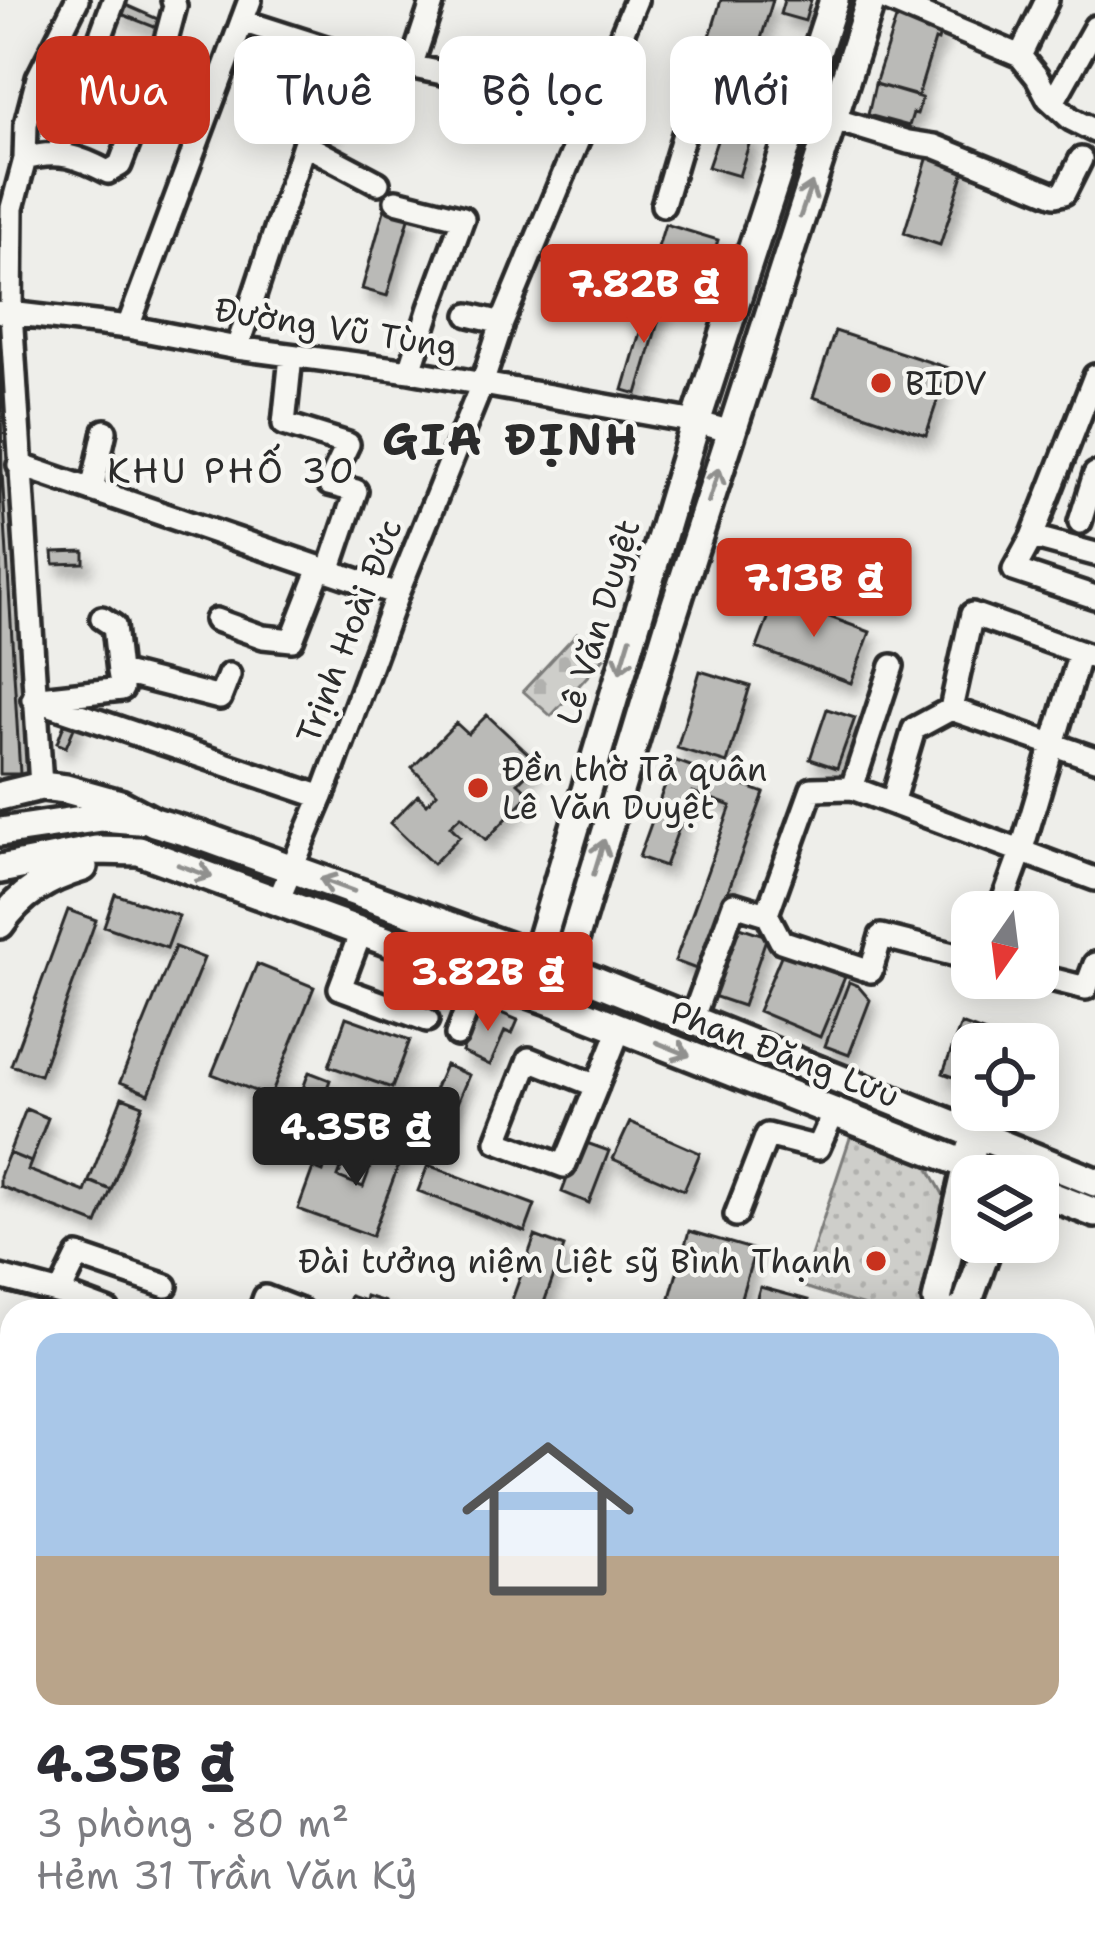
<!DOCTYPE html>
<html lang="vi">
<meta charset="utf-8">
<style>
body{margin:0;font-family:"Shantell Sans",sans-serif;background:#f7f7f7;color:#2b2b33;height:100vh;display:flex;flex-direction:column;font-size:45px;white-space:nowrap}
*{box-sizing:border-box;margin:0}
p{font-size:39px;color:#7c7c81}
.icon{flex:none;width:66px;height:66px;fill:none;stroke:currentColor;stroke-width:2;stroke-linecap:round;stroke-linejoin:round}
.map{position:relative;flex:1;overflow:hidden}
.sheet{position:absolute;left:0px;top:1299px;width:1095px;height:663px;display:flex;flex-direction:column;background:#fff;border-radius:36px 36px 0 0;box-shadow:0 6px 30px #0003}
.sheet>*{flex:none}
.guide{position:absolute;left:36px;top:36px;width:1023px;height:108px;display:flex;gap:24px}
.needle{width:78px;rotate:194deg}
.buttons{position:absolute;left:951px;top:891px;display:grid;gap:24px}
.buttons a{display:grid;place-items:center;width:108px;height:108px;border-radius:24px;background:#fff;box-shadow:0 6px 30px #0003;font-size:60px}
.price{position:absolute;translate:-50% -102px;padding:0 27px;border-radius:12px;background:#c8321e;color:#fff;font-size:39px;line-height:78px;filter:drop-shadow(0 3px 6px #0008)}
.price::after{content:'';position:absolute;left:50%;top:72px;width:36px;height:27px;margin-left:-18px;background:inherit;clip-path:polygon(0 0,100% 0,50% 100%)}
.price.on{background:#222;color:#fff}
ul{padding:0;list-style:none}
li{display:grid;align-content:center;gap:24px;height:636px;padding:0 36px}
li span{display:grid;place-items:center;height:372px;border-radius:24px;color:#555}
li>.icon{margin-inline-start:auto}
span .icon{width:216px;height:216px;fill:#fffc;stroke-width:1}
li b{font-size:51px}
.tag{padding:0 42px;border-radius:24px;background:#fff;box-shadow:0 6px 30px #0003;font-size:42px;line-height:108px}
.tag.on{background:#c8321e;color:#fff}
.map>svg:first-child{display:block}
</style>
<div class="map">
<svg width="1095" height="1960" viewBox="0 0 1095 1960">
<defs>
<pattern id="cemetery-stones" width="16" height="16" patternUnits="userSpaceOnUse" patternTransform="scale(3)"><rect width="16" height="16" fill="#cececa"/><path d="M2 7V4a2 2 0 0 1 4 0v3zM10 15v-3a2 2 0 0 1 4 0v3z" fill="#b1b1ae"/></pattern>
<pattern id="park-dots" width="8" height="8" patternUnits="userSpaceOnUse" patternTransform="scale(3)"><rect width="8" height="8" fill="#cececa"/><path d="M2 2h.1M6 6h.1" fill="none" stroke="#b1b1ae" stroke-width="1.8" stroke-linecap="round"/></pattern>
<filter id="shadow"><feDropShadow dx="6" dy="10" stdDeviation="6" flood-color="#0004"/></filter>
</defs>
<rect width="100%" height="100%" fill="#eeeeea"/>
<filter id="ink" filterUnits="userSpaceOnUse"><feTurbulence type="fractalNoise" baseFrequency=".00833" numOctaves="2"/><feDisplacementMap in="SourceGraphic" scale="24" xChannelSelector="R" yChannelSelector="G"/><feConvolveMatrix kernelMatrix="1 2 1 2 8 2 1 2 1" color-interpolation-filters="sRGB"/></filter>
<g filter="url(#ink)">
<path fill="url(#cemetery-stones)" stroke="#7c7c7a" stroke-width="3" d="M577 633 604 658 551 716 523 691Z"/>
<path fill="url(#park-dots)" stroke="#7c7c7a" stroke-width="3" d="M853 1129 900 1148 928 1167 944 1196 950 1232 930 1311H880L801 1286Z"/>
<path fill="#babab7" stroke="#2b2b2b" stroke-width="3" filter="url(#shadow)" d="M721 0H773L747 84 700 69Z
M784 0H811L805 21 780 14Z
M121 3 160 20 157 28 116 12Z
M897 16 941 29 938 41 935 40 918 96 875 84Z
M875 84 922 98 917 114 913 113 909 126 868 115Z
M745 96 784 108 779 125 740 113Z
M321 110 336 115 328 135 313 130Z
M721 129 751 138 739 176 708 167Z
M929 153 966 165 940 245 904 233Z
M385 207 410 215 387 296 362 289Z
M665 224 718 240 699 303 646 287Z
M650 298 664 302 637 394 623 390Z
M835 331 948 368 926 435 813 397Z
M0 334 2 471 20 774H0Z
M84 551V563L54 564 53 552Z
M776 597 870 632 851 683 757 648Z
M700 671 750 686 727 763 677 748Z
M827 709 855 718 837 768 810 759Z
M487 715 538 763 518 783 530 794 486 840 461 816 450 826 460 836 433 864 390 823 418 795 427 804 437 793 412 768 456 723 468 734Z
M67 717 77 721 66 747 57 743Z
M674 760 764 793 699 970 675 961 731 806 692 792 665 866 639 857Z
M115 894 179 916 167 948 104 926Z
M68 910 96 920 40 1075 11 1065Z
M737 926 767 936 743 1006 713 996Z
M175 947 204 958 149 1094 120 1082Z
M783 951 845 977 820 1037 758 1011Z
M257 964 314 987 270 1097 212 1074Z
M849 982 858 986 870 1000 849 1055 825 1046Z
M482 1005 518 1020 512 1034 505 1031 490 1065 462 1052Z
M346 1017 410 1040 392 1088 329 1066Z
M961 1024 1015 1044H972V1084L943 1073Z
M445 1065 469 1075 449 1122 425 1111Z
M309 1072 330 1080 311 1131 290 1124Z
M122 1097 143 1105 111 1190 89 1181Z
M26 1109 48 1118 31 1162 9 1153Z
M630 1122 700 1153 684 1190 613 1159Z
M385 1128 409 1137 372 1236 298 1209 313 1168 323 1172 326 1163 341 1169 338 1177 363 1187Z
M581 1141 609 1151 589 1203 562 1192Z
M9 1153 31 1162 28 1170 85 1192 89 1181 111 1190 97 1224 0 1186V1176Z
M428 1165 535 1205 525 1232 418 1191Z
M689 1231 755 1250 737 1311H666Z
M535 1236 564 1247 541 1311H518L509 1308Z
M760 1287 808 1300 805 1311H753Z
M350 1296 365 1301 366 1296 385 1302 383 1308 391 1311H344Z
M1092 1388H1095V1509L1083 1553V1422Z
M1083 1596 1095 1599V1688L1083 1684Z
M1083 1741 1095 1745V1789L1083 1786Z
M1083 1895 1095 1898V1943L1083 1939Z
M569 1950H592V1960H568Z"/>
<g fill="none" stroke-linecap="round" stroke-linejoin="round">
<g stroke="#2b2b2b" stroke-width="30">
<path id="minor" d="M887 0 1020 56 1037 77 1048 98 1071 119 1095 131
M242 21 332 50 500 85
M1020 56 1047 0
M411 67 433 0
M1053 102 1095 27
M833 119 908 142 934 146 1055 195 1064 193 1081 159
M304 144 378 183
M57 155 114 0
M25 159C58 149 79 157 108 172L120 165 161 59 175 6 173 0
M396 201 463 218 430 308 410 371
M663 205 700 80 799 108
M1 312 128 327 237 348 410 371 696 422 732 432
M469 315 502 323
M128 327 250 0
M237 348 306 138 332 50
M291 356 284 424 348 444 329 484 356 491 329 571
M1095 376 1032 537 1014 570 1095 597
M19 465 397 594
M92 490 105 431
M1080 522 1095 474
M1032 537 1095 554
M102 618 114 626 119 672
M216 620 263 637 292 640 320 568
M40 698 122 689 119 672 220 698 229 675
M33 699 322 797
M951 709 1095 759
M41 786 11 312 12 208 25 159 26 124 38 78 77 0
M852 788 892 666
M892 803 1095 879
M278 901 322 797 397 594 482 384 502 323 636 0
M999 912 1021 852 1080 653
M767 914 812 789 852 788 892 803 914 729 951 709 972 614 1095 658
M361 932 340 988 427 1020
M1038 976 1086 988 1095 964
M692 1020 734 904 767 914 781 941 871 971 881 936 972 959
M457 1035 479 976
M597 1086 529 1059 497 1141 564 1166C583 1120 602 1074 620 1028
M736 1215 767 1135 818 1148 834 1112
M0 1277 60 1293 108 1311
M60 1293 78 1256 166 1286
M260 1311 265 1297 301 1311
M0 1598 12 1596
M0 1773 12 1767
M0 1896 12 1891
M352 1950 385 1960
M840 1950 896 1960
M700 1955V1950
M9 1960 40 1950
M471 1960 472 1950
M555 1960V1950
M627 1960V1950"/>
</g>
<g stroke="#2b2b2b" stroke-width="36">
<path id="major" d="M0 796 41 786 66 789 120 804 154 822 207 838 536 957 1095 1182
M0 832 102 817 138 820
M0 869 96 850 139 851 554 1002 996 1176
M0 924C20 893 49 877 83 867
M532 971 696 422 834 0
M560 986 669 626 871 0
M1038 1191 1095 1213
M940 1311 937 1300 972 1148
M959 1311 966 1306 989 1242
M0 1688 12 1713
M114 1950 118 1960
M767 1960 770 1950"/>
</g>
<use href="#minor" stroke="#f6f6f2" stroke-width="21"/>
<use href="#major" stroke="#f6f6f2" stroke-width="27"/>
</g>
<defs><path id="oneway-shaft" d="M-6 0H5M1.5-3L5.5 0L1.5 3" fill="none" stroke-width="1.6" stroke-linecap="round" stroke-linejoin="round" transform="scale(3)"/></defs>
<g stroke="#90908e">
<use href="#oneway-shaft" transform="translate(806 200) rotate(-71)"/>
<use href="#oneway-shaft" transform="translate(714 485) rotate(-72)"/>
<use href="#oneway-shaft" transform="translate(625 655) rotate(107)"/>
<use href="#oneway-shaft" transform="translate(599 857) rotate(-73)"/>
<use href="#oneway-shaft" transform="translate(195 871) rotate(20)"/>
<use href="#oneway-shaft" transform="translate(337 885) rotate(-160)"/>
<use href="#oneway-shaft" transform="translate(673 1049) rotate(22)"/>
</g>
</g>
<g fill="#c8321e" stroke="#f6f6f2" stroke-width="4.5">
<circle cx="881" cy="383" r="12"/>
<circle cx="478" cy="788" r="12"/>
<circle cx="876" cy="1261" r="12"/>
</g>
<g text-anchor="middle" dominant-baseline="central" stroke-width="9" stroke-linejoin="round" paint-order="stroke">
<g font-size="33" fill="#2b2b2b" stroke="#f6f6f2">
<text transform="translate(336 328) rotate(9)">Đường Vũ Tùng</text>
<text transform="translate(598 622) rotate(-73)">Lê Văn Duyệt</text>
<text transform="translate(349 631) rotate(-69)">Trịnh Hoài Đức</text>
<text transform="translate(785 1054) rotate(21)">Phan Đăng Lưu</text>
</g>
<g font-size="33" fill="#2b2b2b" stroke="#f6f6f2" text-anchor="start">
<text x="905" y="383">BIDV</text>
<text x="502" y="769">Đền thờ Tả quân<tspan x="502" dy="38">Lê Văn Duyệt</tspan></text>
<text x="852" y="1261" text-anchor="end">Đài tưởng niệm Liệt sỹ Bình Thạnh</text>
</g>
<g font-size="36" letter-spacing="3" fill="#2b2b2b" stroke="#f6f6f2">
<text x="232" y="470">KHU PHỐ 30</text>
</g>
<g font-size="45" font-weight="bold" letter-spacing="3" fill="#2b2b2b" stroke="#f6f6f2">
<text x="511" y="439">GIA ĐỊNH</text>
</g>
</g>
</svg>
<div class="buttons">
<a><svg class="needle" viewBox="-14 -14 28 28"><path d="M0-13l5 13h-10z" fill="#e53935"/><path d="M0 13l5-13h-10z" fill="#7c7c81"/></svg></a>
<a><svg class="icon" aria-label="locate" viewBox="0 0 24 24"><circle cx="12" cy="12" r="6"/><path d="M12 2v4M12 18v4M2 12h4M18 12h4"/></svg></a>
<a><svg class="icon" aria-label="layers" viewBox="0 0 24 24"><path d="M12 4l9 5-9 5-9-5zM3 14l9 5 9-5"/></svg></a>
</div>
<b class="price" style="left:644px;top:346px">7.82B ₫</b>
<b class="price" style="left:814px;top:640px">7.13B ₫</b>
<b class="price" style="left:488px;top:1034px">3.82B ₫</b>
<b class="price on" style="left:356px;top:1189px">4.35B ₫</b>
<div class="guide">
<a class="tag on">Mua</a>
<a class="tag">Thuê</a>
<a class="tag">Bộ lọc</a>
<a class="tag">Mới</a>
</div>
<section class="sheet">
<ul>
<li><span style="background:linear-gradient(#a9c7e8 60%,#b9a48a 0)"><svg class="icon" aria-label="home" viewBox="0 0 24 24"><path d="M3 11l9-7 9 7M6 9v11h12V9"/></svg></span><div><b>4.35B ₫</b><p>3 phòng · 80 m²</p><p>Hẻm 31 Trần Văn Kỷ</p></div></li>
</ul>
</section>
</div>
